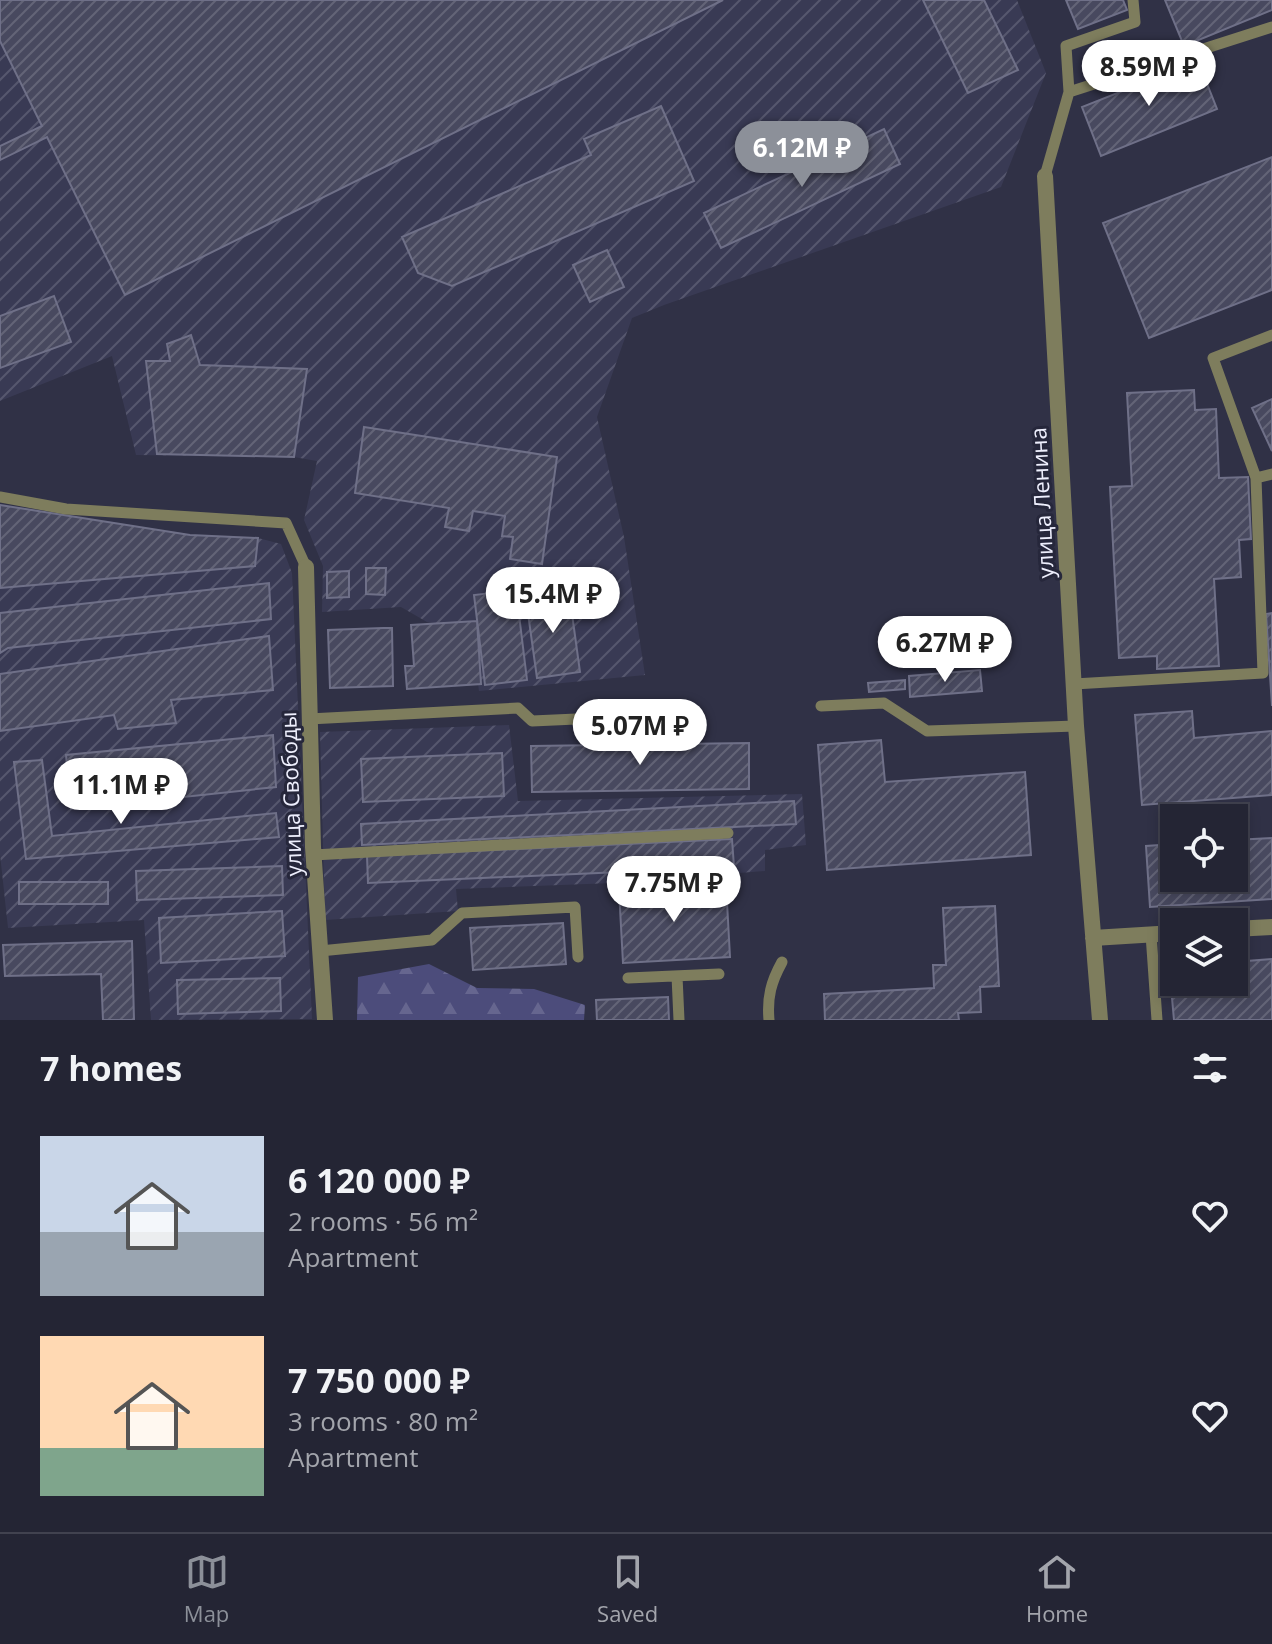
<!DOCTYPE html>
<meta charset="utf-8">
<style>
body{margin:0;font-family:"Open Sans",sans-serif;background:#303140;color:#f1f3f6;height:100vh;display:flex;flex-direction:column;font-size:30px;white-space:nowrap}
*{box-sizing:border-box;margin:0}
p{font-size:26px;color:#a3a5ac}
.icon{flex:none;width:44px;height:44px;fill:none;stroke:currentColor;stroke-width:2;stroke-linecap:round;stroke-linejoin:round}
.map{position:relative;height:1020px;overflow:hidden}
.side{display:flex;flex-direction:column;background:#242534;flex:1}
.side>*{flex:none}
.fabs{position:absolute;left:1160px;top:804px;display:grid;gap:16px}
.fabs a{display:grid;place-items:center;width:88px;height:88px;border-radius:0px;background:#242534;box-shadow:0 4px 12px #0003,0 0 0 2px #41424f;font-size:40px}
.price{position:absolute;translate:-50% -68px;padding:0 18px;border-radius:28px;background:#fff;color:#222;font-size:26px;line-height:52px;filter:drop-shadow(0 2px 4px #0008)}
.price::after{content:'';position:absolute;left:50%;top:48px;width:24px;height:18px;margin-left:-12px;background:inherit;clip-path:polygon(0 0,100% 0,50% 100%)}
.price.selected{background:#8c9099;color:#fff}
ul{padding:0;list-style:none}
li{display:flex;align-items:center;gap:24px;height:200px;padding:0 40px}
li span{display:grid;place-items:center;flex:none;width:224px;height:160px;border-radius:0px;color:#555}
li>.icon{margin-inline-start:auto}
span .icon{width:96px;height:96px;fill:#fffc;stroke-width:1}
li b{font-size:34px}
h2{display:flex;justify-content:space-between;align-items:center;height:96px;padding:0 40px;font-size:34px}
.tab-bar{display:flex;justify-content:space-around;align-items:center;height:112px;border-top:2px solid #41424f;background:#242534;font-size:22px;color:#a3a5ac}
.tab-bar a{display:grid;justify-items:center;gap:4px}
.tab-bar .selected{color:#8c9099}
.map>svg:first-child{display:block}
</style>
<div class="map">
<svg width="1272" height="1020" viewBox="0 0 1272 1020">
<defs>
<pattern id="industrial-furrows" width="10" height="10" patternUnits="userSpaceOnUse" patternTransform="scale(2)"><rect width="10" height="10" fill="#393a54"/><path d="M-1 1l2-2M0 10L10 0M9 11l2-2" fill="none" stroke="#56576e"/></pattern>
<pattern id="forest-firs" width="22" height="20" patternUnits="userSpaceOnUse" patternTransform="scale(2)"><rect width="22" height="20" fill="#4c4c7b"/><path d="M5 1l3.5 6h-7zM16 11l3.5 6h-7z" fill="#66668f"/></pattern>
<pattern id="building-hatch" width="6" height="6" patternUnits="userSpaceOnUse" patternTransform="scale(2)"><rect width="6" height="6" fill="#48495f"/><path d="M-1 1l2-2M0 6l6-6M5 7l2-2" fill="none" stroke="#636477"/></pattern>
</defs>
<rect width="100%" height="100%" fill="#303146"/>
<path fill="url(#industrial-furrows)" d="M0 0H1017L1046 73 1001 187 664 305 632 318 597 417 624 537 645 675 479 691 471 628 427 622 401 607 322 612 323 566 304 520 317 461 294 457 136 455 112 356 0 401Z
M0 505 190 535 258 538 281 544 292 573 312 1019 151 1020 144 920 8 928 0 854Z
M509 725 518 801 802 794 806 845 765 850V871L613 883 456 889 458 911 325 920 320 732Z"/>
<path fill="url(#forest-firs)" d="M429 964 477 988 534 989 585 1005 584 1020H357L358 977Z"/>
<path fill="url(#building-hatch)" stroke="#6f7088" stroke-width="2" d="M0 0H723L125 295 47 137 0 160V146L42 126 0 41Z
M923 0H984L1018 70 968 93Z
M1066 0H1123L1127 10 1078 29Z
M1165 0H1272V10L1184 46Z
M1198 61 1217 109 1101 156 1082 107Z
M661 106 694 181 452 286 418 273 402 237 591 155 584 139Z
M884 129 900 164 721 248 704 213Z
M1272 157V290L1149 338 1103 223Z
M607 250 624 287 590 302 573 265Z
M54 296 71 342 0 368V316Z
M191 335 200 365 307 369 294 457 157 454 146 361H170L167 344Z
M1194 390 1195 410 1216 409 1219 478 1248 477 1251 539 1239 540 1241 577 1214 579 1219 666 1157 669V656L1119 658 1110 487 1132 486 1127 393Z
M1272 399V451L1252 408Z
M364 427 557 457 542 564 510 559 513 537 502 536 505 516 473 511 469 531 445 527 449 508 355 493Z
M0 505 190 535 258 538 255 566 0 588Z
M366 568H386L385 595 366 594Z
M349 571V597L327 598V572Z
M269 583 271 619 8 648 0 653V613Z
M516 590 527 680 485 685 474 595Z
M569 592 580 672 537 678 526 599Z
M1272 613V706L1266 614Z
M477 621 481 684 407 689 405 666H414L411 625Z
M383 628H392L393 686 330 688 328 630Z
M269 636 273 690 171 700 176 723 118 729 114 715 0 731V674Z
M980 670 982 691 910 697 909 676Z
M905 680V689L869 692 868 683Z
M1192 711 1194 738 1272 731V795L1142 805 1135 715Z
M273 735 276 787 71 809 66 755Z
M881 740 885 782 1025 772 1031 855 827 870 818 745Z
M749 743V789L532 792 531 746Z
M502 753 504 796 363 802 361 759Z
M42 760 52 836 276 813 279 837 26 859 14 762Z
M794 801 796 824 362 845 361 824Z
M1272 838V899L1150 907 1146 846 1174 844V878H1234V840Z
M732 839 734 867 368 883 367 856Z
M282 866 283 895 137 900 136 871Z
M19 882H108V904H19Z
M726 884 730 957 623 963 619 890Z
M995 906 999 986 980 987 981 1012 958 1013 959 1020H825L824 994 934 988 933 965H946L943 908Z
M282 911 285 956 161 963 159 918Z
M563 923 566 964 473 970 470 928Z
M132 941 134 1020H103L101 974 5 976 3 945Z
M1272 959V1020H1174L1171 987H1166L1165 978 1174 977V982L1221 983 1249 980 1247 961Z
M280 978 281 1011 178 1014 177 980Z
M668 997 669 1020H597L596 1000Z"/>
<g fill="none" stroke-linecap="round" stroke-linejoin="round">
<path stroke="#7e7d5d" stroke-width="11" d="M1069 92 1066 46 1135 22 1133 0
M1045 176 1069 92 1272 27
M1272 335 1213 358 1256 478 1272 474
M0 497 66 509 286 523 306 567
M1074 684 1263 673 1256 478
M821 706 884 703 927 731 1076 726
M309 719 518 708 532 721 643 716
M313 855 728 833
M1151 934 1157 1020
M320 951 432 940 462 913 575 907 578 957
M1234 968H1242
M1154 974 1174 973
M677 976 679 1020
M628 978 719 974
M769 1020C767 997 771 982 782 962"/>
<path stroke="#7e7d5d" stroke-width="16" d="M1045 176 1076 726 1100 1020
M306 567 313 847 325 1020
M1234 929 1272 927
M1093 938 1174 933"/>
</g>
<g text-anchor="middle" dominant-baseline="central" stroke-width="6" stroke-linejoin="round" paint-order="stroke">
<g font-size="22" fill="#eeeffd" stroke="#26273b">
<text transform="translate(1041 503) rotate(-93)">улица Ленина</text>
<text transform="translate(290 794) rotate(-92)">улица Свободы</text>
</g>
</g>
</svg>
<div class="fabs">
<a><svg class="icon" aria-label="locate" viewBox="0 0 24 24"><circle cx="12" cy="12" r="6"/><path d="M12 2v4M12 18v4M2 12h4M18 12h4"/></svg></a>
<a><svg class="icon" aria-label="layers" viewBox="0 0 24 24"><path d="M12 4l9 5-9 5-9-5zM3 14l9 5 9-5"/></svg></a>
</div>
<b class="price" style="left:1149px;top:108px">8.59M ₽</b>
<b class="price selected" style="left:802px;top:189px">6.12M ₽</b>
<b class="price" style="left:553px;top:635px">15.4M ₽</b>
<b class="price" style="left:945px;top:684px">6.27M ₽</b>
<b class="price" style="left:640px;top:767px">5.07M ₽</b>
<b class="price" style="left:121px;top:826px">11.1M ₽</b>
<b class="price" style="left:674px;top:924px">7.75M ₽</b>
</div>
<section class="side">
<h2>7 homes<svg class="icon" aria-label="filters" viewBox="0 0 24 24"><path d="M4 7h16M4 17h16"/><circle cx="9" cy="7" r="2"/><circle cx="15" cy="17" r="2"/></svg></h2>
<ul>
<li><span style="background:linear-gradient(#c9d6e8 60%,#9aa5b1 0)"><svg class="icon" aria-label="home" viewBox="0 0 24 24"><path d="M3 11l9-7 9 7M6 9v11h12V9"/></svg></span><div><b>6 120 000 ₽</b><p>2 rooms · 56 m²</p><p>Apartment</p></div><svg class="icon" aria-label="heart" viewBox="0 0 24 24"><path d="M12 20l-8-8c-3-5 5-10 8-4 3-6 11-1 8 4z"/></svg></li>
<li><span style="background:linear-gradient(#ffd9b3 70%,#7fa58c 0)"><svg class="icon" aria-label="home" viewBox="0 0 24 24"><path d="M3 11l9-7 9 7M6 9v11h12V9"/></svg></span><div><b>7 750 000 ₽</b><p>3 rooms · 80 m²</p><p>Apartment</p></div><svg class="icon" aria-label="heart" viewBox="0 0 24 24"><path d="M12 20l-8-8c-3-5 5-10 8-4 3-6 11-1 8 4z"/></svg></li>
</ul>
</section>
<nav class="tab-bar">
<a class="selected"><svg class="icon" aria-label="map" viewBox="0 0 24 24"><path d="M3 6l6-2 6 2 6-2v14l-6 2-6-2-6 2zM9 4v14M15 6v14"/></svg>Map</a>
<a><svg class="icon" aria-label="saved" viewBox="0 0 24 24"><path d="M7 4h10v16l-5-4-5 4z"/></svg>Saved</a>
<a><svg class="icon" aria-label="home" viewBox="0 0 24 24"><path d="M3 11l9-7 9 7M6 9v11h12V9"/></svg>Home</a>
</nav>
